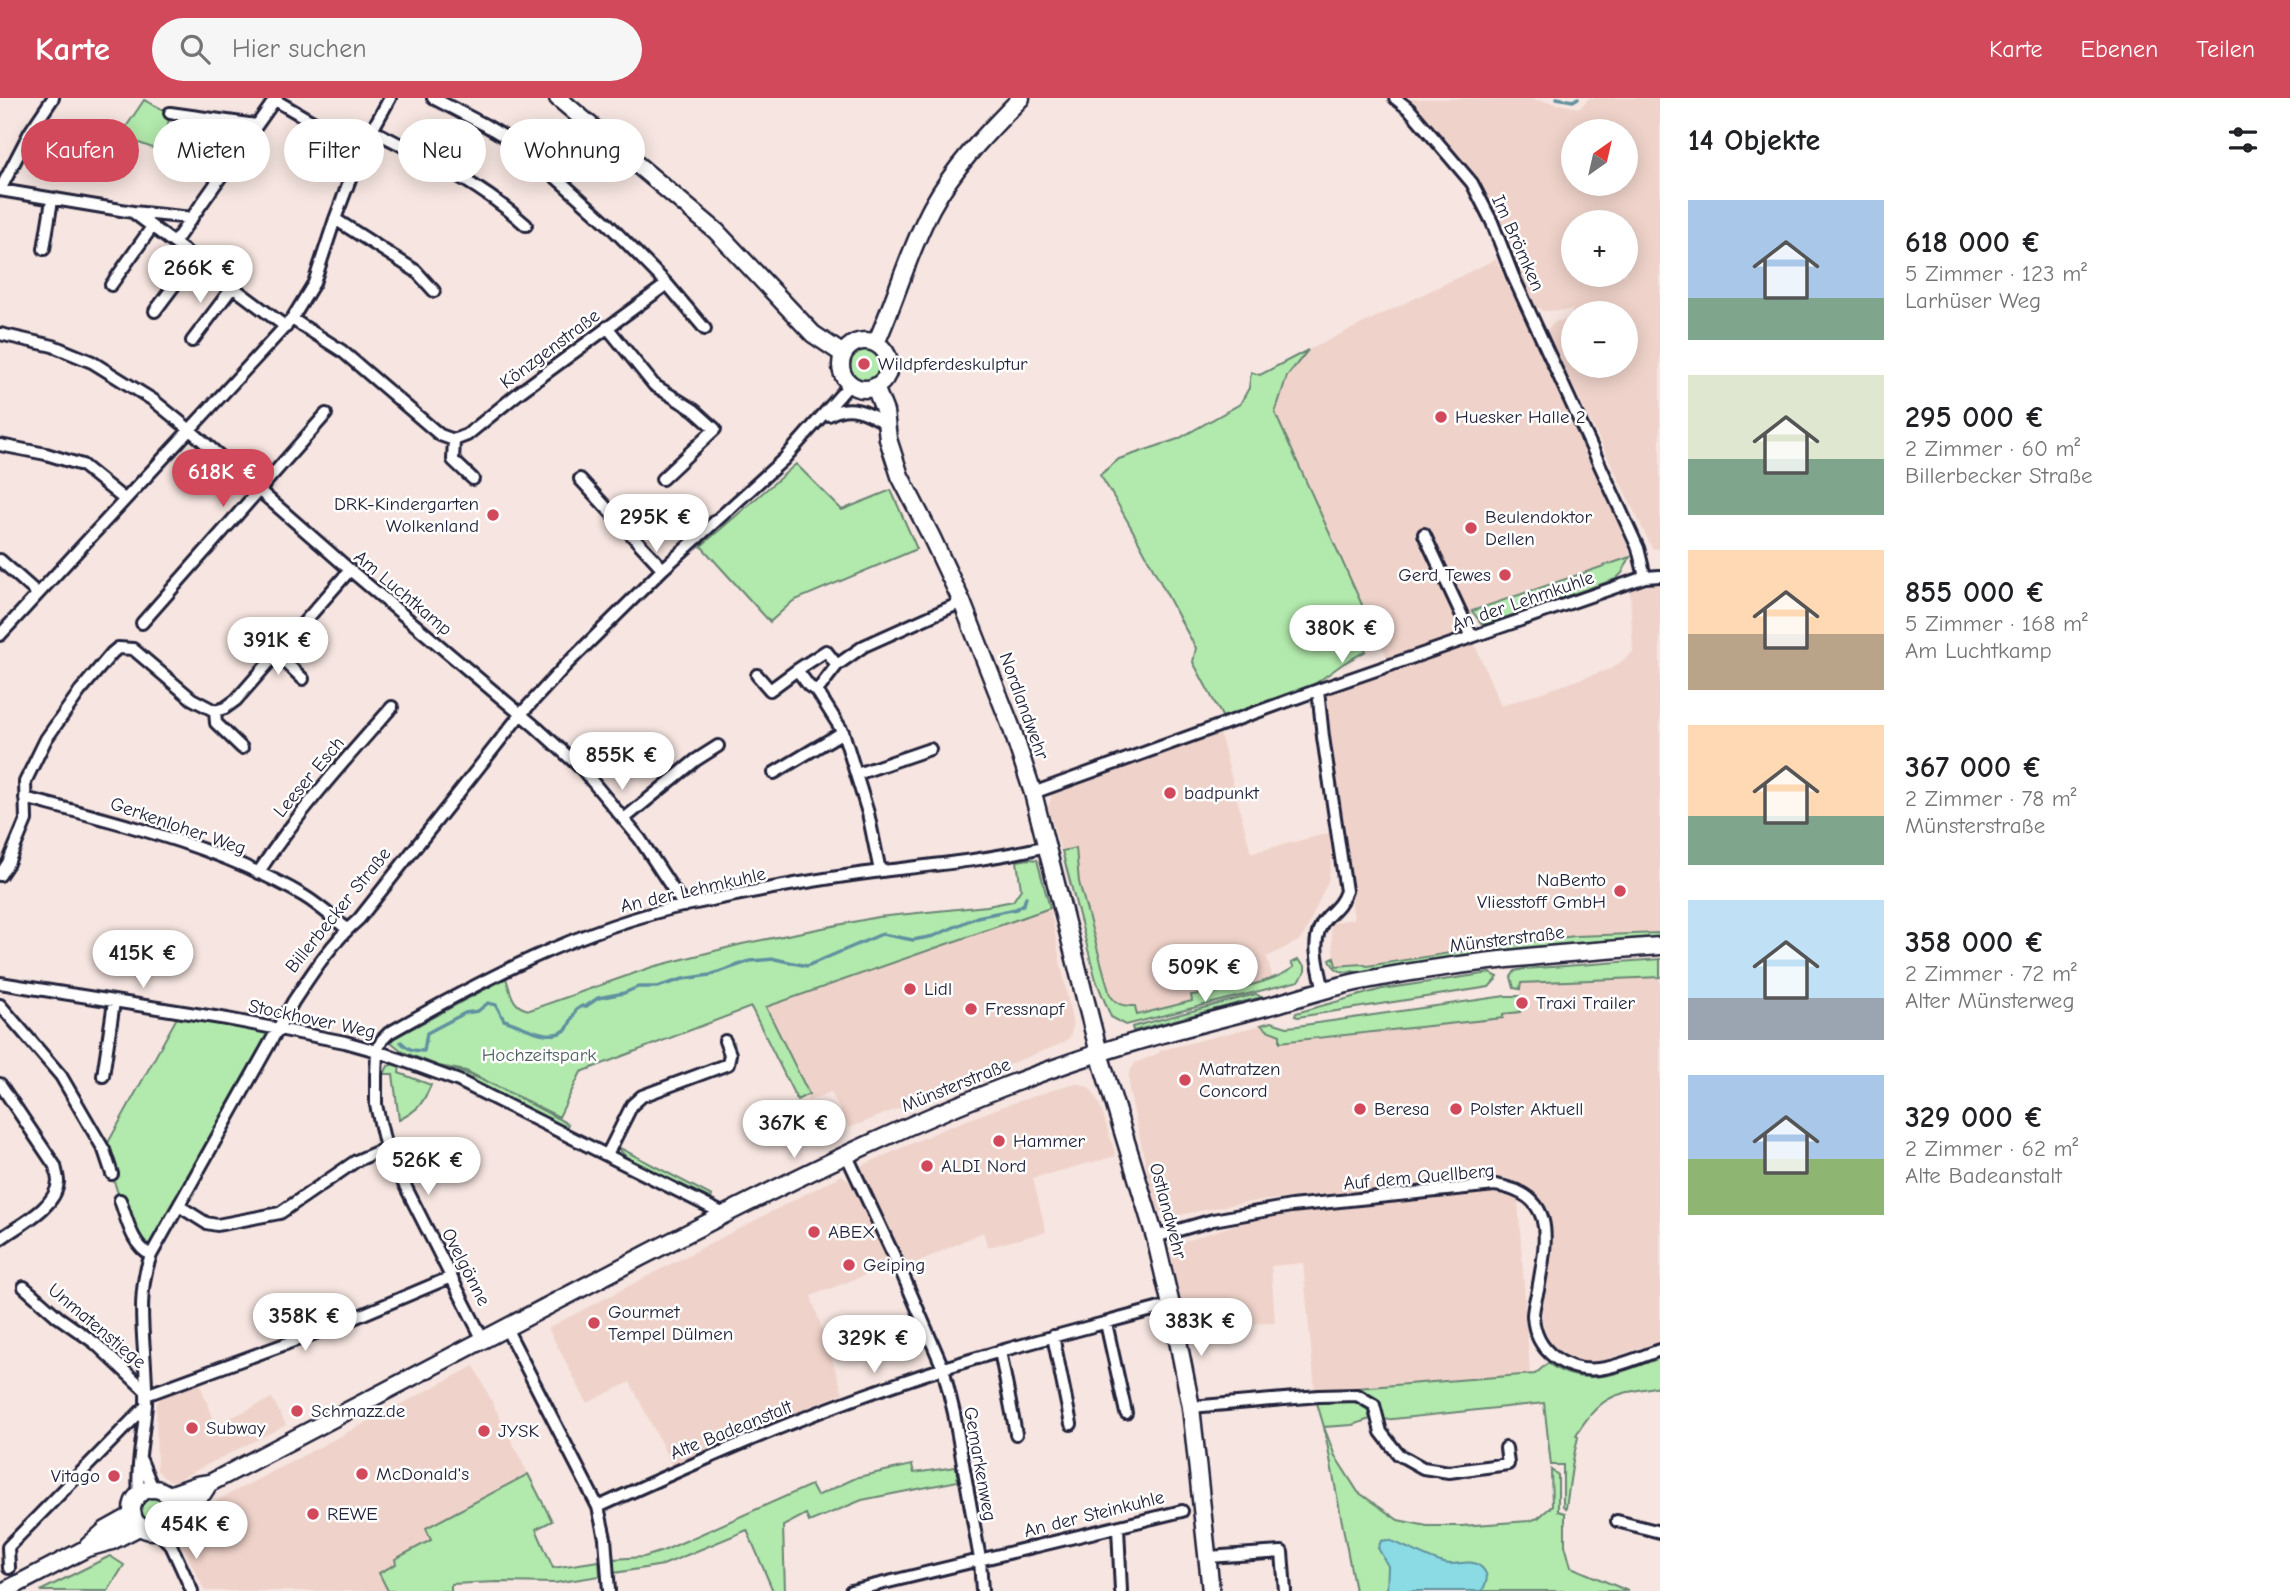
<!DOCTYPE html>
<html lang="de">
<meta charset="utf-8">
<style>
body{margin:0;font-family:"Comic Neue",sans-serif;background:#f6f6f6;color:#202124;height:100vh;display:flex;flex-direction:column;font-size:26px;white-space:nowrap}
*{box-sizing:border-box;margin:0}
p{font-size:23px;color:#757577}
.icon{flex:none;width:38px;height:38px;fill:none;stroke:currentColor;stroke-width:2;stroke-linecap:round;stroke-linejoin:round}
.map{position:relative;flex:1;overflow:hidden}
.drawer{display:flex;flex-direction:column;background:#fff;width:630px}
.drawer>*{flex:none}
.top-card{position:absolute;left:21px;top:21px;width:665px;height:63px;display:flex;gap:14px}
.needle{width:46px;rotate:34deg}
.controls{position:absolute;left:1561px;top:21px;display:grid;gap:14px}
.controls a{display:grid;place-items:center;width:77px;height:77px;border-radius:50%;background:#fff;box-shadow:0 4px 18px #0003;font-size:35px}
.price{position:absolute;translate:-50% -60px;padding:0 16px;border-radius:24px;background:#fff;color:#222;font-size:23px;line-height:46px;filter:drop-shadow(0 2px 4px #0008)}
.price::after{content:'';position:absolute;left:50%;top:42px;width:21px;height:16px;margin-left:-10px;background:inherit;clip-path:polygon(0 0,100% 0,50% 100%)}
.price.selected{background:#d1495b;color:#fff}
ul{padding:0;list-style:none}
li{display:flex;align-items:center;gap:21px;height:175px;padding:0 28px}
li span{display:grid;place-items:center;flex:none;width:196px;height:140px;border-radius:0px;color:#555}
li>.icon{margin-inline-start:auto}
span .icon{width:84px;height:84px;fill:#fffc;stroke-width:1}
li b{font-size:30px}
h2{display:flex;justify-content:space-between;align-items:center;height:84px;padding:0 28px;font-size:30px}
.chip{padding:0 24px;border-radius:32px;background:#fff;box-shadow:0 4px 18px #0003;font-size:24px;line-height:63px}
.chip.selected{background:#d1495b;color:#fff}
header{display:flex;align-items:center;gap:42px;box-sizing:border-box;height:98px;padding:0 35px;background:#d1495b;color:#fff}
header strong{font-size:33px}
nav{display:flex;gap:38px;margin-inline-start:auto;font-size:24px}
.search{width:490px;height:63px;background:#f6f6f6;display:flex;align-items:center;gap:18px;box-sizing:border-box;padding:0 24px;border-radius:38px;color:#757577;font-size:26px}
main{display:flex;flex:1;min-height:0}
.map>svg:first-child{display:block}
</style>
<header>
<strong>Karte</strong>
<div class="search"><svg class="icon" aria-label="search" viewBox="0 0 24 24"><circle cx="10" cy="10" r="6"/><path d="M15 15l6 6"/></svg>Hier suchen</div>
<nav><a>Karte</a><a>Ebenen</a><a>Teilen</a></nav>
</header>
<main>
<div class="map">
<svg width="1660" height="1493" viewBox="0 0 1660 1493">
<rect width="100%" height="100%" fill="#f6e5e0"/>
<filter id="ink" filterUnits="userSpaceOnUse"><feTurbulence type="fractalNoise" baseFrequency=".0143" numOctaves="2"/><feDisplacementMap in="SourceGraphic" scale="14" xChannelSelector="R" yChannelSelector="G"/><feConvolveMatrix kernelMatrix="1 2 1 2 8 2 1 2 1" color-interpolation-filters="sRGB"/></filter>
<g filter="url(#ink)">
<path fill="#efd3ca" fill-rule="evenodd" d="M1526 0 1580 10 1589 0H1660V451L1652 450 1547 234 1551 227 1558 223 1572 221V212L1542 213 1540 210H1536L1478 84 1403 1ZM1573 33H1626V86H1573ZM1573 124H1626V177H1573ZM1573 215H1626V268H1573Z
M1496 161 1629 450 1630 459 1472 513 1474 545 1501 608 1613 570 1633 554 1630 491 1649 485 1660 484V835L1575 838 1475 851 1367 868 1362 866 1335 869 1330 825 1354 821 1323 598 1393 572 1275 315 1287 278 1308 252Z
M1220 635 1251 755 1329 735 1332 760 1328 783 1304 837 1298 843 1267 859 1273 882 1122 921 1107 906 1048 710 1052 696Z
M1050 810 1073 928 1070 939 1063 945 849 1030 831 994 808 1003 760 911Z
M1660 879V1243L1606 1262 1588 1265 1568 1259 1553 1248 1547 1238 1542 1222 1543 1202 1553 1151 1552 1130 1547 1111 1539 1100 1527 1089 1507 1080H1482L1240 1105 1169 1119 1161 1115 1155 1108 1129 992V975L1135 965 1157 956 1162 952 1261 927 1267 932 1280 937V943L1503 920V916L1520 913V885Z
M1071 986H1080L1088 989 1093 994 1101 1010 1116 1058 1033 1080 1046 1134 988 1149 983 1134 905 1170 858 1071 861 1068 946 1030 1007 1007Z
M842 1077 852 1086 857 1094 891 1167 811 1198 843 1295 720 1345 672 1367 630 1284 587 1305 548 1230Z
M1487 1095 1499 1096 1518 1102 1530 1277 1315 1292 1303 1165 1271 1168 1275 1225 1185 1227 1170 1158 1177 1146 1246 1123 1278 1117Z
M474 1268 528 1376 426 1430 432 1442 395 1461 397 1465 379 1475 388 1493H205L176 1435 178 1423Z
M198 1282 216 1327 272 1300 286 1327 173 1384 163 1379 157 1372 156 1307 163 1296Z"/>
<path fill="#b2e9ac" stroke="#6a8674" stroke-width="2" d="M144 2 170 15 163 54 120 38Z
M847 267a18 18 0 1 1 36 0a18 18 0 1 1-36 0Z
M1308 252 1287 278 1275 315 1373 531 1359 538 1366 553 1344 565 1312 588 1223 620 1193 564 1196 550C1163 493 1136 432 1100 377L1119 361 1178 341 1240 306 1249 290 1251 274 1260 277Z
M796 366 842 412 891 392 917 451 793 503 770 524 701 448Z
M1630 459 1622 475 1616 481 1487 526H1482L1472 513Z
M1076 750 1079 784 1110 897C1117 907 1123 908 1135 908L1137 917 1192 903 1191 897 1217 894 1235 884 1238 891C1257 885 1278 881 1294 869L1291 865 1298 862 1305 868V874L1299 883 1126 927 1111 919 1096 882 1062 753Z
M1030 761 1037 762 1050 810 766 909 809 996 797 1002 751 909 581 974 559 1019 466 973 439 968 403 954 391 944 394 940 506 880C511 895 512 910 530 912L652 869 742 846 878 819 987 808 1013 803 1021 791 1017 763Z
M1660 835V842L1506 854 1494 848 1575 838Z
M1475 851 1470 858 1464 860 1356 877 1355 873C1343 875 1334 874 1330 861L1334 859 1336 868 1362 866 1367 868Z
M1660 861V879L1521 885 1520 891 1514 890 1511 879 1515 873 1524 871Z
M1490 875 1498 879 1489 889 1298 919 1295 918 1296 915 1382 891Z
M1256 896 1261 899 1133 933 1132 929Z
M1505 898H1520V914L1503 916V920L1280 944V937L1267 932 1261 927 1271 924 1287 929 1297 928Z
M180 914 279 932 151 1157 144 1153 120 1102 104 1052Z
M394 966 400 968 399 975 431 987C422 1007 418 1012 399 1022L393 976H384L388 968Z
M442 970C472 971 539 1011 568 1026L565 1031Z
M803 1014H814C823 1022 827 1030 830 1042L820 1047Z
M616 1048 712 1098 711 1101 628 1061Z
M1660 1260V1288C1615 1296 1601 1296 1576 1337L1578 1339 1573 1362 1566 1410 1563 1408V1367H1551L1544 1305 1384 1322C1378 1302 1376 1299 1357 1290L1535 1276 1548 1265C1584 1293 1623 1273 1660 1260Z
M1356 1303 1366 1307 1370 1321 1352 1327 1324 1329 1335 1358 1358 1394 1398 1422 1427 1428H1461L1529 1423 1538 1420 1552 1408 1551 1372 1558 1377V1413L1565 1415V1447L1571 1469 1628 1493H1355L1324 1329 1317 1305Z
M912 1367 914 1375 956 1369 958 1383 862 1402 809 1424 806 1416 783 1428 785 1493H773L747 1432 663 1467 614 1475 613 1461 644 1459 663 1453 811 1387 817 1398 858 1379Z
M528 1376 552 1423 536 1431 553 1470 599 1463 600 1478 555 1485 497 1484 451 1486V1493H388L379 1475 396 1466 395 1461 431 1442 426 1430Z
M141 1411a13 13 0 1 1 26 0a13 13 0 1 1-26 0Z
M110 1458 124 1467 108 1493H40Z"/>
<path fill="#8adbe3" stroke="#6091a0" stroke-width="2" d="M1387 1442C1406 1447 1424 1460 1444 1465 1456 1469 1469 1459 1481 1469 1490 1477 1487 1484 1482 1493H1387L1388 1468 1378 1450 1381 1443Z"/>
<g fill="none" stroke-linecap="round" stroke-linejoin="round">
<path stroke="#6091a0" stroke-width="3.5" d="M1557 0 1573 3 1578 0
M401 944C410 953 413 952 424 953L427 935 465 915 478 913 488 905 496 907 504 922C524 928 549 945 567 931L576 912 582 908 585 909 598 900 624 895 638 889H657L683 881 710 877 750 863 775 861 807 868 882 836 913 842 934 838 977 819 1016 811 1024 806 1026 799"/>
<g stroke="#22223b" stroke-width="16">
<path id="street" d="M433 0 485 27 522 49 609 127 667 186
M1395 0 1410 12 1472 85 1492 124 1513 178 1638 450 1645 479
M275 2 361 52
M170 15 256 27
M372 32C426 60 481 86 526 127
M0 92 133 114 192 120
M0 92 30 34 53 0
M134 115 286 229
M335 121 416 173 434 193
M174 145 276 0
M44 151 52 102
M111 187 152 129
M155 213 194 161
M292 221 342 253 440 337 454 342 467 337 520 294 667 186 705 231
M607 229 654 287 694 312 715 331 662 381
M0 236 53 248 92 264 153 302 190 332 350 472 537 630 582 671 640 741 684 808
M192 243 232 190
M829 317C849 305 867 314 885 325
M454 342 453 362 473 381
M0 347 46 356 82 367 124 401
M580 381 663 471
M1424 436 1472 539
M0 462 37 495
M142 525 326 316
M0 537 292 221 314 185 335 121 361 52 390 0
M276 555 303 581
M757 577 770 592 797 572
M1318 592 1323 639 1346 793C1342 805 1336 810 1327 819 1308 840 1319 868 1324 893
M817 593 809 588 797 572 826 553 837 567
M215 613 216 625 242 650
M774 675 843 634
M857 676 930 651
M1033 695 1318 592 1645 479 1660 478
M25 700C120 725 218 748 304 798 319 807 333 820 347 831
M624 721 696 662 718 648
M880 773 868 715 843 634 817 593 837 567 864 548 962 504
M258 775C297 715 345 662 392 609
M0 777 8 765 26 722 25 684 46 641 80 593 112 555 118 550 133 551 192 601 215 613 225 610 236 602 350 472
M0 885 227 921 345 944 377 953 459 983 724 1116
M0 907 61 978 104 1052 112 1076
M103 978 114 904
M0 986 55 1068C56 1073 58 1079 58 1084 56 1110 19 1127 0 1141
M846 1056 902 1175 943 1270 954 1315 980 1461 982 1493
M607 1057 632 1007 642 998 728 966 730 956 725 943
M120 1102C127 1121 132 1148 151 1157
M179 1108 206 1125 217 1127 280 1115 356 1063 386 1050
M1155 1139 1213 1122 1291 1108 1495 1087C1559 1097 1546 1144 1538 1192 1536 1200 1533 1210 1533 1218 1534 1234 1541 1249 1554 1259 1588 1285 1625 1264 1660 1252
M24 1189 58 1219 95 1245 146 1293
M1106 1225 1126 1315
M506 1230 598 1409 605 1440 609 1493
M1053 1238 1071 1326
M483 1242 386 1050 376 1007V978L377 953 382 942 389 935C482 882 580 830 686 807 748 794 811 782 874 774 932 767 990 762 1047 748
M1000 1253 1016 1336
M146 1297 340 1226 451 1179
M1191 1309 1319 1298 1357 1297 1374 1307 1381 1334 1398 1356 1423 1370 1449 1374 1508 1366 1506 1350
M141 1362 153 1391
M139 1397C136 1366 144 1336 146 1306 148 1257 133 1203 151 1157L293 904C312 875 332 844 359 821L520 617 566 567 663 471 784 361 850 286
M598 1409C697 1364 796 1320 899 1285 988 1254 1080 1232 1171 1207
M1617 1423 1660 1434
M168 1427 171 1447 192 1493
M1118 1430 1121 1493
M156 1432 171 1447
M1208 1459 1282 1454 1285 1493
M9 1470 8 1449 146 1308
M851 1493 1182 1413"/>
</g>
<g stroke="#22223b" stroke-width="21">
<path id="secondary" d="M558 0 716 133 813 236 843 256
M841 267a24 24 0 1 1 48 0a24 24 0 1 1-48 0Z
M876 245C896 201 909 152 932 109 955 67 988 34 1021 0
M875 289 885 314 888 341 900 378 931 438 962 504 1012 631 1033 695 1099 955 1155 1139 1171 1207 1191 1309 1211 1493
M132 1412a21 21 0 1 1 42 0a21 21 0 1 1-42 0Z
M169 1397 197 1387 210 1385C354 1310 497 1234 641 1159 789 1083 940 1006 1099 955 1156 936 1215 922 1273 907 1301 899 1328 890 1356 884 1456 864 1559 855 1660 848
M174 1413 203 1395 208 1387
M88 1448 106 1432 133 1417
M4 1493 87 1450 112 1443 141 1428"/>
</g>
<use href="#street" stroke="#fff" stroke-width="10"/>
<use href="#secondary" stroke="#fff" stroke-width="16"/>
</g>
</g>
<g fill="#d1495b" stroke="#fff" stroke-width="2.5">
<circle cx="864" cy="266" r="7"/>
<circle cx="1441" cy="319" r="7"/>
<circle cx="493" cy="417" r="7"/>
<circle cx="1471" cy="430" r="7"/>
<circle cx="1505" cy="477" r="7"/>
<circle cx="1170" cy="695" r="7"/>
<circle cx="1620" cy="793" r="7"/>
<circle cx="910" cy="891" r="7"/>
<circle cx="1522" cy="905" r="7"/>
<circle cx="971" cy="911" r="7"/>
<circle cx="1185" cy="982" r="7"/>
<circle cx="1360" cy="1011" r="7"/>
<circle cx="1456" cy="1011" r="7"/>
<circle cx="999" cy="1043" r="7"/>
<circle cx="927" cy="1068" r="7"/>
<circle cx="814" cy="1134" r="7"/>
<circle cx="849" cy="1167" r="7"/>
<circle cx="594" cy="1225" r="7"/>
<circle cx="297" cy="1313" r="7"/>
<circle cx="192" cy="1330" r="7"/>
<circle cx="484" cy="1333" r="7"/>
<circle cx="362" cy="1376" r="7"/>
<circle cx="114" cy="1378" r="7"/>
<circle cx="313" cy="1416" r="7"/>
</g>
<g text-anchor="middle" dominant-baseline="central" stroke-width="5" stroke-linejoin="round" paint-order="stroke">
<g font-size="19" fill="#22223b" stroke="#fff">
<text transform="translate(1518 145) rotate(66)">Im Brömken</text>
<text transform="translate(550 251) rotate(-37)">Könzgenstraße</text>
<text transform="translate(403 495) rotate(40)">Am Luchtkamp</text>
<text transform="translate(1523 503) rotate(-19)">An der Lehmkuhle</text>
<text transform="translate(1024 608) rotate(70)">Nordlandwehr</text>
<text transform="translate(309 679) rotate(-50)">Leeser Esch</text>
<text transform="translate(178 728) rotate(19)">Gerkenloher Weg</text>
<text transform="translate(693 792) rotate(-13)">An der Lehmkuhle</text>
<text transform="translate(338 812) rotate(-51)">Billerbecker Straße</text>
<text transform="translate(1507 841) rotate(-7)">Münsterstraße</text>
<text transform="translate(312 921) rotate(12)">Stockhover Weg</text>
<text transform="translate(956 987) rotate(-22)">Münsterstraße</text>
<text transform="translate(1419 1079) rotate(-5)">Auf dem Quellberg</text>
<text transform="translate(1168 1113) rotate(75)">Ostlandwehr</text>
<text transform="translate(466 1169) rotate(63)">Ovelgönne</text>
<text transform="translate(97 1228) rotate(40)">Unmatenstiege</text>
<text transform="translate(731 1332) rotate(-22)">Alte Badeanstalt</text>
<text transform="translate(980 1366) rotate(80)">Gemarkenweg</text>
<text transform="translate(1094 1416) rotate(-14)">An der Steinkuhle</text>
</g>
<g font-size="19" fill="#22223b" stroke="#fff" text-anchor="start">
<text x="878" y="266">Wildpferdeskulptur</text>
<text x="1455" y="319">Huesker Halle 2</text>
<text x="479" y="406" text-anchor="end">DRK-Kindergarten<tspan x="479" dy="22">Wolkenland</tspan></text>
<text x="1485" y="419">Beulendoktor<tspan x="1485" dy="22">Dellen</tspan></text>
<text x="1491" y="477" text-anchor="end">Gerd Tewes</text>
<text x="1184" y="695">badpunkt</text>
<text x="1606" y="782" text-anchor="end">NaBento<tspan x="1606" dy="22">Vliesstoff GmbH</tspan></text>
<text x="924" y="891">Lidl</text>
<text x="1536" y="905">Traxi Trailer</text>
<text x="985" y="911">Fressnapf</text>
<text x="1199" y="971">Matratzen<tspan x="1199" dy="22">Concord</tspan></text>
<text x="1374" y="1011">Beresa</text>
<text x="1470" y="1011">Polster Aktuell</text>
<text x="1013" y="1043">Hammer</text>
<text x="941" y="1068">ALDI Nord</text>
<text x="828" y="1134">ABEX</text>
<text x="863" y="1167">Geiping</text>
<text x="608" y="1214">Gourmet<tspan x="608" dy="22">Tempel Dülmen</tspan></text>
<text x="311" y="1313">Schmazz.de</text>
<text x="206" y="1330">Subway</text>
<text x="498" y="1333">JYSK</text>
<text x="376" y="1376">McDonald's</text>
<text x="100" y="1378" text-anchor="end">Vitago</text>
<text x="327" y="1416">REWE</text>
</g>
<g font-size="19" fill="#4d5e5d" stroke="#fff">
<text x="539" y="957">Hochzeitspark</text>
</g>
</g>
</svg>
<div class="controls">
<a><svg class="needle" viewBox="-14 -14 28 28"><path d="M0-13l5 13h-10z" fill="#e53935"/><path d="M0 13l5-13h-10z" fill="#757577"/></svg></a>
<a>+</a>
<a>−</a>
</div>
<b class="price" style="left:200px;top:207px">266K €</b>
<b class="price selected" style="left:223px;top:411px">618K €</b>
<b class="price" style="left:656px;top:456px">295K €</b>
<b class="price" style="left:1342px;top:567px">380K €</b>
<b class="price" style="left:278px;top:579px">391K €</b>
<b class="price" style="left:622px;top:694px">855K €</b>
<b class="price" style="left:143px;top:892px">415K €</b>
<b class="price" style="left:1205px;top:906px">509K €</b>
<b class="price" style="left:794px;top:1062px">367K €</b>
<b class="price" style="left:428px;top:1099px">526K €</b>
<b class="price" style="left:305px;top:1255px">358K €</b>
<b class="price" style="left:1201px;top:1260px">383K €</b>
<b class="price" style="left:874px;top:1277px">329K €</b>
<b class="price" style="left:196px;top:1463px">454K €</b>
<div class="top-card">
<a class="chip selected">Kaufen</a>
<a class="chip">Mieten</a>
<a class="chip">Filter</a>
<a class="chip">Neu</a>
<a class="chip">Wohnung</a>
</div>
</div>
<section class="drawer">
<h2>14 Objekte<svg class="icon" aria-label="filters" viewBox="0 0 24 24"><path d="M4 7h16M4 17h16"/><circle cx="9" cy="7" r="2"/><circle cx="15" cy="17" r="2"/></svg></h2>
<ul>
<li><span style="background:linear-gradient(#a9c7e8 70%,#7fa58c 0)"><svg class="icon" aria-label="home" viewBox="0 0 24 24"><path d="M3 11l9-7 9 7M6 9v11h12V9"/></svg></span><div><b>618 000 €</b><p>5 Zimmer · 123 m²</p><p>Larhüser Weg</p></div></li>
<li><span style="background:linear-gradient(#dfe7d0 60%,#7fa58c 0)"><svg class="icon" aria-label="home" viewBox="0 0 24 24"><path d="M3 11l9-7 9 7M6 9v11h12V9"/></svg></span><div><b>295 000 €</b><p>2 Zimmer · 60 m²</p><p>Billerbecker Straße</p></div></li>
<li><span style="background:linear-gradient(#ffd9b3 60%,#b9a48a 0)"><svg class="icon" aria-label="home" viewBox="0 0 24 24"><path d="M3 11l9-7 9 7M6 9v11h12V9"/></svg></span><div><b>855 000 €</b><p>5 Zimmer · 168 m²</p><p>Am Luchtkamp</p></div></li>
<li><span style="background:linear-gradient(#ffd9b3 65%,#7fa58c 0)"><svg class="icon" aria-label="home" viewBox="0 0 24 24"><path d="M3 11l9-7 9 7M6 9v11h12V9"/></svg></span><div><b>367 000 €</b><p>2 Zimmer · 78 m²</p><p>Münsterstraße</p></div></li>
<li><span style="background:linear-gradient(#bfe0f5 70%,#9aa5b1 0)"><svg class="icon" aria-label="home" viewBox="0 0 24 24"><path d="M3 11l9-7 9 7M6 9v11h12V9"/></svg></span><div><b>358 000 €</b><p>2 Zimmer · 72 m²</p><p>Alter Münsterweg</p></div></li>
<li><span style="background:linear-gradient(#a9c7e8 60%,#8fb573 0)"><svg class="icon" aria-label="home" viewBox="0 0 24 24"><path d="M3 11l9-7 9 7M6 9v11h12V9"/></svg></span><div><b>329 000 €</b><p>2 Zimmer · 62 m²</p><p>Alte Badeanstalt</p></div></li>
</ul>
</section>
</main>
